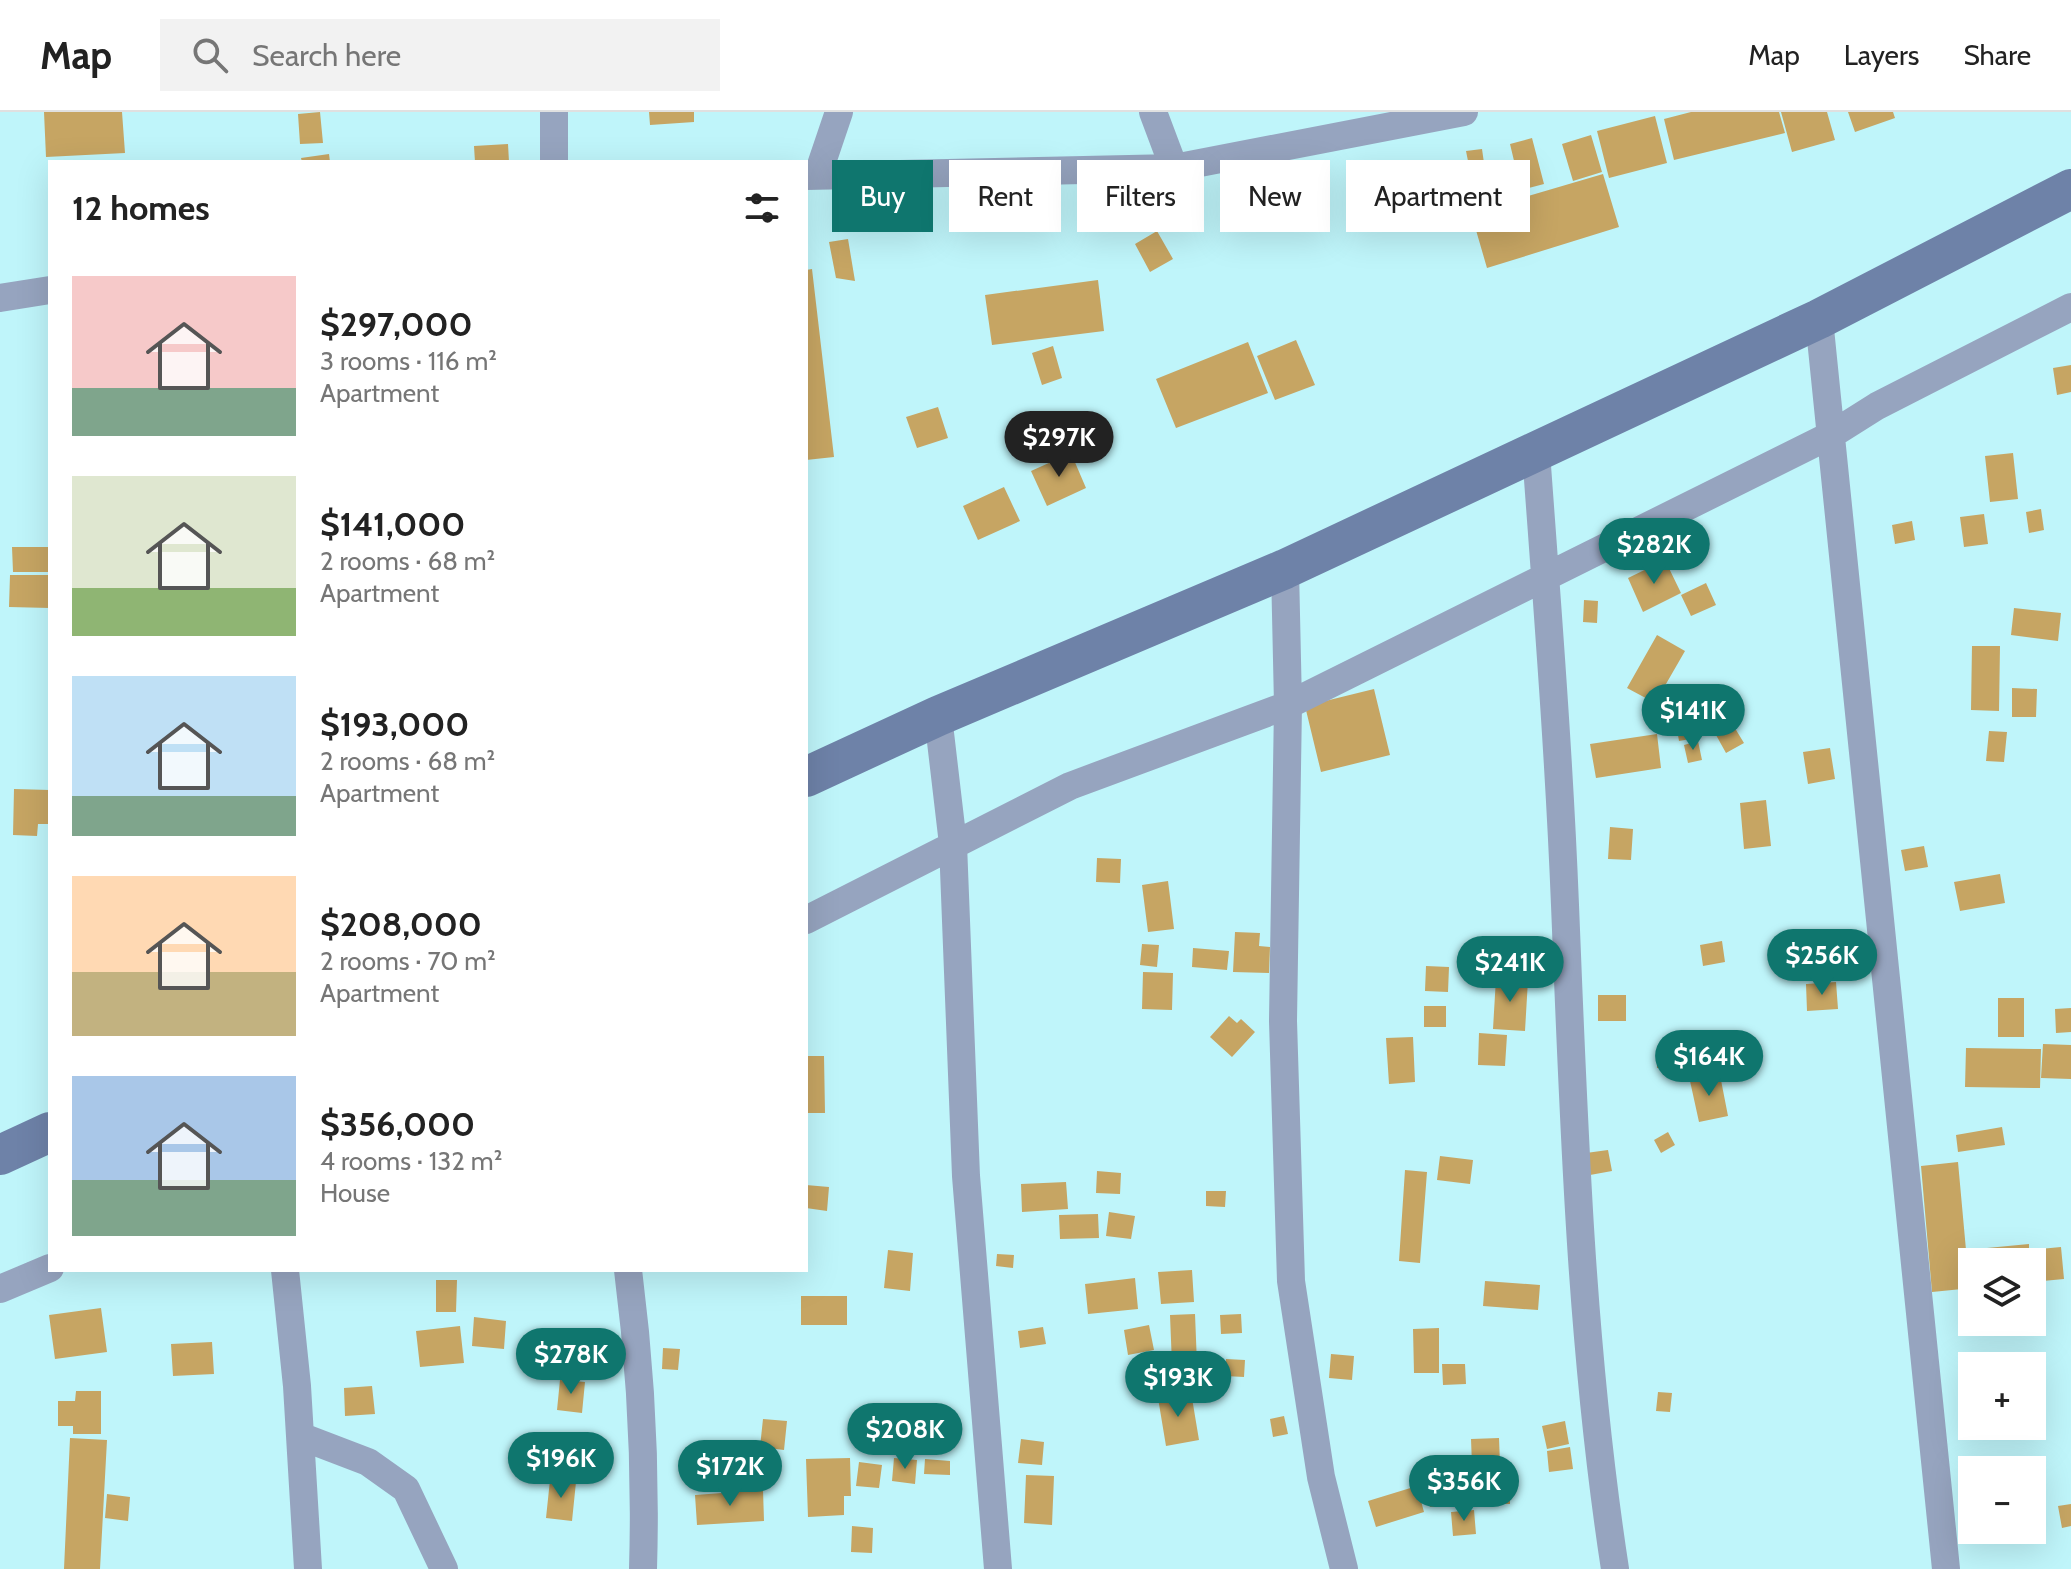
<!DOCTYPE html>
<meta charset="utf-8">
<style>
body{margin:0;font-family:Cabin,sans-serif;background:#f2f2f2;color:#222;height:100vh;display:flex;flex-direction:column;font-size:30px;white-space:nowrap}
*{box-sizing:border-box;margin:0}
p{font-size:26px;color:#767676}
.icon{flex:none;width:44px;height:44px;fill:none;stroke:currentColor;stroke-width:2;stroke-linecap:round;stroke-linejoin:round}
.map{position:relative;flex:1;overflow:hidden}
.sheet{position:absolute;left:48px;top:48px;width:760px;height:1112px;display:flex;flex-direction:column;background:#fff;border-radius:0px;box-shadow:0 8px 32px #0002}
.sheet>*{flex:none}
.hud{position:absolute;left:832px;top:48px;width:760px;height:72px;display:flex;gap:16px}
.buttons{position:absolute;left:1958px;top:1136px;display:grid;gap:16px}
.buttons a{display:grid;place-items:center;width:88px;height:88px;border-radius:0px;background:#fff;box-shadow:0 8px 32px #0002;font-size:40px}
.price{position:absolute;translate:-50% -68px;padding:0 18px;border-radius:28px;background:#0f766e;color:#fff;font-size:26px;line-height:52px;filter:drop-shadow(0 2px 4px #0008)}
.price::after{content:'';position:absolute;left:50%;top:48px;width:24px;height:18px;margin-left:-12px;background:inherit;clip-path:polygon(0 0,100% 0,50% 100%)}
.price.current{background:#222;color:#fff}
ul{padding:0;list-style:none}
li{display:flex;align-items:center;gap:24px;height:200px;padding:0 24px}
li span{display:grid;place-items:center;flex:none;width:224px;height:160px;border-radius:0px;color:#555}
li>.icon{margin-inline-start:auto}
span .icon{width:96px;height:96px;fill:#fffc;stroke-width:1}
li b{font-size:34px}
h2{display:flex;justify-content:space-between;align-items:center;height:96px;padding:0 24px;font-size:34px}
.tag{padding:0 28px;border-radius:0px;background:#fff;box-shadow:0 8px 32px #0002;font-size:28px;line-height:72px}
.tag.current{background:#0f766e;color:#fff}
header{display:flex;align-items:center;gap:48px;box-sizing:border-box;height:112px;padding:0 40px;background:#fff;border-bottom:2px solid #e0e0e0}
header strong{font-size:38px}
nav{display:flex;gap:44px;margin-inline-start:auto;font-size:28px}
.search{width:560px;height:72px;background:#f2f2f2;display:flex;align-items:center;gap:20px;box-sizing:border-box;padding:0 28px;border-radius:0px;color:#767676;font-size:30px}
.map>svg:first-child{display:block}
</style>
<header>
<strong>Map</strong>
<div class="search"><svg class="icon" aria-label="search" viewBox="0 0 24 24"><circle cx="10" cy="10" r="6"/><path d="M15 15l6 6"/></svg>Search here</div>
<nav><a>Map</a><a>Layers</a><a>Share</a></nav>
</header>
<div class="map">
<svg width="2071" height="1457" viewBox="0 0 2071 1457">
<rect width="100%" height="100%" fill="#bff5fa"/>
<path fill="#c6a563" d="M44 0H122L125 41 46 45Z
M320 0 323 31 300 32 298 2Z
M649 0H694V10L650 13Z
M1691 0H1779L1785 21 1674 48 1664 7Z
M1781 0H1827L1835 28 1792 40Z
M1848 0H1893L1895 6 1855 20Z
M1655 4 1667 51 1609 66 1597 19Z
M1591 23 1602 60 1573 69 1562 32Z
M1532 26 1544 72 1521 78 1510 32Z
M508 32 509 50H475L474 34Z
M1482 37 1484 51 1469 54 1466 39Z
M329 42 330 50H302L301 46Z
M1512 48 1519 72 1494 79 1486 56Z
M1484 57 1492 84 1469 91 1460 64Z
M1603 62 1619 115 1487 156 1471 101Z
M1157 119 1173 147 1150 160 1135 132Z
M848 127 855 169 836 166 829 130Z
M812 157 834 345 806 348V158Z
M1098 168 1104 219 992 233 985 183Z
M1296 228 1315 273 1275 288 1257 244Z
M1248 230 1268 281 1176 316 1156 267Z
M1053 234 1062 266 1042 273 1032 241Z
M2071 253V280L2057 283 2053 256Z
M938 295 948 326 917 336 906 305Z
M1071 341 1086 376 1047 394 1031 359Z
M2013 341 2018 387 1990 390 1985 344Z
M1004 375 1020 409 978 428 963 394Z
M2041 397 2044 418 2029 421 2026 400Z
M1984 402 1988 432 1964 435 1960 405Z
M1912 409 1915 428 1895 432 1892 413Z
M12 435H50V460H13Z
M1665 448 1681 481 1643 500 1628 466Z
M10 463H50V496L9 495Z
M1706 471 1716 493 1691 504 1681 483Z
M1584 488 1598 489 1597 511 1583 510Z
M2014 496 2061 501 2058 529 2011 523Z
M1657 523 1685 539 1655 591 1627 576Z
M1972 534H2000L1999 599 1971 598Z
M2012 576 2037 577 2036 605H2012Z
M1374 577 1390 643 1321 660 1305 594Z
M1693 578 1702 625 1679 629 1671 583Z
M1733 613 1744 631 1726 641 1716 623Z
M1989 619 2007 620 2004 650 1986 649Z
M1657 622 1661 656 1596 666 1590 632Z
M1698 629 1702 648 1688 651 1684 633Z
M1830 636 1835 667 1808 672 1803 640Z
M14 677 50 678V712H38L37 724 13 723Z
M1766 688 1771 734 1744 737 1740 691Z
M1610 715 1633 717 1631 748 1608 747Z
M1924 734 1928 755 1905 759 1901 738Z
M1097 746 1121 747 1120 771 1096 770Z
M2000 762 2005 791 1960 799 1954 770Z
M1168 769 1174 817 1148 820 1142 773Z
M1235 820 1260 821 1259 834 1270 835 1269 861 1233 860Z
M1722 829 1725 850 1703 854 1700 833Z
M1142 832 1159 833 1157 855 1140 853Z
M1193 836 1229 839 1227 858 1192 855Z
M1426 854 1449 855 1448 880 1425 879Z
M1143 860 1173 861 1172 898 1142 897Z
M1496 866 1528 868 1525 919 1493 917Z
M1836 870 1838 897 1807 899 1806 872Z
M1598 883H1626V909H1598Z
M1998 886H2024V925H1998Z
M1424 894H1446V915H1424Z
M2071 896V920L2056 921 2055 897Z
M1229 904 1237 911 1241 907 1255 920 1232 945 1210 925Z
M1479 921 1507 923 1505 954 1478 953Z
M1413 925 1415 970 1389 972 1386 926Z
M2043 932 2071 933V967L2041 966Z
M1966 936 2041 937 2040 976 1965 975Z
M1657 942H1672V956H1657Z
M806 944H824L825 1001H806Z
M1720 963 1728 1004 1699 1010 1690 969Z
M2002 1015 2005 1033 1958 1040 1956 1023Z
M1668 1020 1675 1033 1661 1041 1654 1028Z
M1608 1038 1612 1059 1590 1063 1586 1041Z
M1440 1044 1473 1048 1470 1072 1437 1068Z
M1958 1050 1966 1138 2029 1132V1138L2061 1135 2064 1167 2032 1170V1150H1972V1176L1932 1180 1921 1054Z
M1405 1058 1427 1060 1420 1151 1399 1149Z
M1097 1059 1121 1061 1120 1082 1096 1081Z
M1066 1070 1068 1097 1022 1100 1021 1072Z
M806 1073 829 1075 827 1099 806 1096Z
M1206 1079H1226L1225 1095 1206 1094Z
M1109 1100 1135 1104 1131 1127 1106 1124Z
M1098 1102 1099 1126 1060 1127 1059 1103Z
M888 1138 913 1141 910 1179 884 1176Z
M997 1142 1014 1143 1013 1156 996 1154Z
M1192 1158 1194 1190 1161 1192 1158 1160Z
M1135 1166 1138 1197 1088 1202 1085 1172Z
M436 1168H457L456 1200H436Z
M1485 1169 1540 1173 1538 1198 1483 1194Z
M801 1184H847V1213H801Z
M101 1196 107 1240 55 1247 49 1203Z
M1195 1202 1197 1252 1172 1253 1170 1203Z
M1241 1202 1242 1221 1221 1222 1220 1203Z
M474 1205 506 1209 504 1237 472 1234Z
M1149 1213 1154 1238 1128 1243 1124 1218Z
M460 1214 464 1251 420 1255 416 1219Z
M1043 1215 1046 1232 1020 1236 1018 1219Z
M1439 1216V1261H1414L1413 1217Z
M212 1230 214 1262 173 1264 171 1232Z
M663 1236 680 1237 678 1258 662 1257Z
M1331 1242 1354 1244 1352 1268 1329 1266Z
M1226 1247 1245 1248 1244 1265 1225 1264Z
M1442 1252H1465L1466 1272 1443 1273Z
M560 1268 585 1270 582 1301 557 1298Z
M372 1274 375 1302 345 1304 344 1276Z
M76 1279H101V1322H73V1314H58V1289H75Z
M1191 1280 1199 1328 1166 1334 1158 1286Z
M1658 1280 1672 1281 1670 1300 1656 1299Z
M1284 1304 1288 1322 1273 1325 1270 1307Z
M763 1307 787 1309 784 1338 760 1335Z
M1565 1309 1569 1332 1547 1337 1542 1314Z
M552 1322 578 1325 574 1366 548 1363Z
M70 1326 107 1328 100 1457H64Z
M1499 1326 1500 1352 1472 1353 1471 1327Z
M1021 1327 1044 1330 1042 1353 1018 1351Z
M710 1330H733V1354H710Z
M1570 1335 1573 1357 1549 1360 1547 1339Z
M736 1336 756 1338 755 1354 734 1353Z
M850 1346 851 1384H844V1403L808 1405 806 1347Z
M894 1346 917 1348 915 1372 892 1369Z
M925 1347 950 1349V1363L924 1362Z
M2034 1348 2044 1370 2032 1375V1358L2019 1356Z
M859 1350 882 1353 879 1376 856 1374Z
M1478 1361 1510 1363V1392L1476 1391Z
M1026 1363 1054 1364 1052 1413 1024 1411Z
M550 1368 576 1370 572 1409 546 1406Z
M1456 1368 1457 1394 1430 1395 1428 1369Z
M1417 1374 1424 1400 1376 1415 1368 1389Z
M763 1378 764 1409 697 1413 695 1383Z
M107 1382 130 1385 128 1409 105 1406Z
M2071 1392V1414L2062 1416 2058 1394Z
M1474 1398 1476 1422 1453 1424 1451 1400Z
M852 1414 873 1416 872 1441 851 1440Z"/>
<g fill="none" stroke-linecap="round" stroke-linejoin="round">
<path stroke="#96a4bf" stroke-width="28" d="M1153 0 1174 56
M554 50V0
M818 62 839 0
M806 64 1174 56 1464 0
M0 186 50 178
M1819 207 1946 1457
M1536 340C1547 491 1559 642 1565 793 1574 1016 1581 1236 1615 1457
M1285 457 1288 593 1283 909 1291 1169 1321 1365 1344 1457
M938 604 953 732 966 1064 998 1457
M806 808 1070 674 1288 593 1831 323 1877 294 2071 195
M285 1158 297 1274 308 1457
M628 1158C641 1258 646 1356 643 1457
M0 1177 50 1156
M300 1324 368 1350 406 1377 444 1457"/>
<path stroke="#6e82a8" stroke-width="40" d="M806 665 938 604 1285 457 1819 207 2071 77
M0 1043 50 1020"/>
</g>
</svg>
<div class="buttons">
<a><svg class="icon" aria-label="layers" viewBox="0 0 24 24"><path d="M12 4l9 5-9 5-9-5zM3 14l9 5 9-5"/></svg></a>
<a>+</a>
<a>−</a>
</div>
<b class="price current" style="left:1059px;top:367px">$297K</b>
<b class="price" style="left:1654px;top:474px">$282K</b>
<b class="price" style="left:1693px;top:640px">$141K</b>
<b class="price" style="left:1822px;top:885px">$256K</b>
<b class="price" style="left:1510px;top:892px">$241K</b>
<b class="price" style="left:1709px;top:986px">$164K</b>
<b class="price" style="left:571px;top:1284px">$278K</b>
<b class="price" style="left:1178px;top:1307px">$193K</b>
<b class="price" style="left:905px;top:1359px">$208K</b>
<b class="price" style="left:561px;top:1388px">$196K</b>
<b class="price" style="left:730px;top:1396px">$172K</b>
<b class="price" style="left:1464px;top:1411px">$356K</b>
<div class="hud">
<a class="tag current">Buy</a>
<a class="tag">Rent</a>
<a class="tag">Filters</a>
<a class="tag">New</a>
<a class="tag">Apartment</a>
</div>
<section class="sheet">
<h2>12 homes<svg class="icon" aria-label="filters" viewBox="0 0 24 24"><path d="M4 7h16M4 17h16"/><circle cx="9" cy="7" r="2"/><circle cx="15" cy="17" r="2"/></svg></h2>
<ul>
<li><span style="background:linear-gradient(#f6c9c9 70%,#7fa58c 0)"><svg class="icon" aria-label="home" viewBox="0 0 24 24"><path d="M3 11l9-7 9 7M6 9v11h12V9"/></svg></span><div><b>$297,000</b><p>3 rooms · 116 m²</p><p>Apartment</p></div></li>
<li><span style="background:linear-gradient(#dfe7d0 70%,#8fb573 0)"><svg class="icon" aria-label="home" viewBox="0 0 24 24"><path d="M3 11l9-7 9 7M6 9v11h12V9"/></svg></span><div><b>$141,000</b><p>2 rooms · 68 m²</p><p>Apartment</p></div></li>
<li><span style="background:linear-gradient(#bfe0f5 75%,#7fa58c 0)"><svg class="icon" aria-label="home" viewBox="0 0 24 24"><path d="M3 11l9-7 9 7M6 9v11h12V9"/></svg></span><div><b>$193,000</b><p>2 rooms · 68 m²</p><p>Apartment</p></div></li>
<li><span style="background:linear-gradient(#ffd9b3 60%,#c2b280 0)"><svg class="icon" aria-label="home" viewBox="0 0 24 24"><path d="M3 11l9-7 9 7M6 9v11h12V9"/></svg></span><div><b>$208,000</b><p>2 rooms · 70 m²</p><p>Apartment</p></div></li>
<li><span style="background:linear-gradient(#a9c7e8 65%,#7fa58c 0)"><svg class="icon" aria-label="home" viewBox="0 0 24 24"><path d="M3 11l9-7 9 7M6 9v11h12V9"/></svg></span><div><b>$356,000</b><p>4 rooms · 132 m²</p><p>House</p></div></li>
</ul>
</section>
</div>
